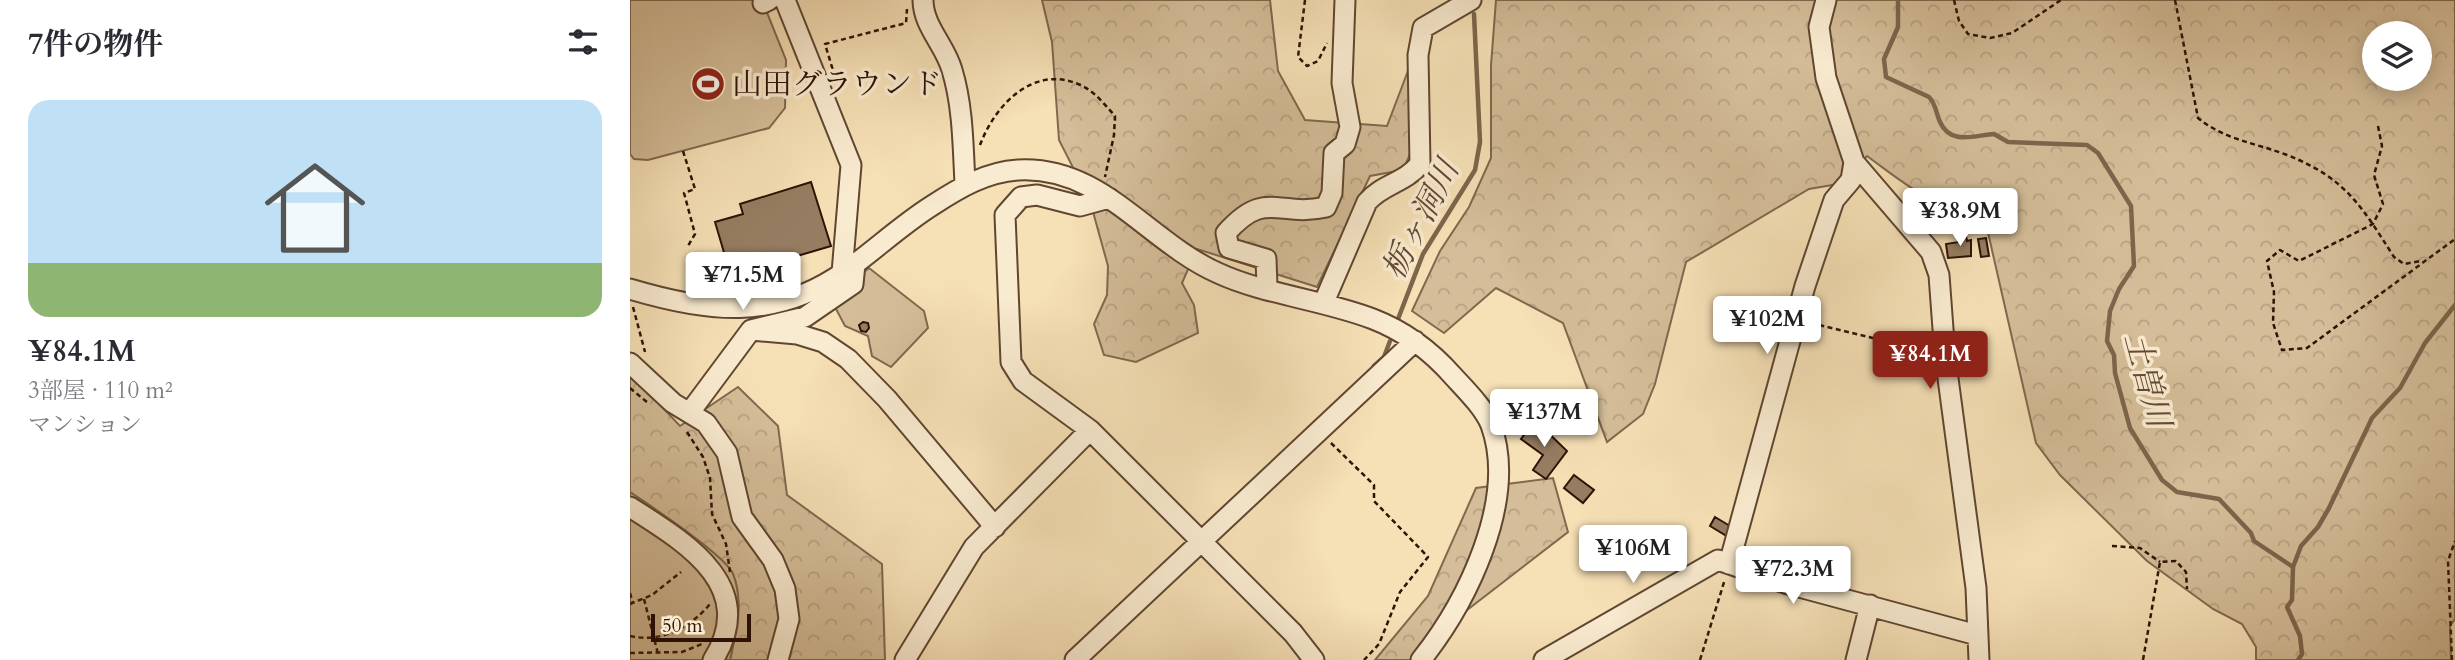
<!DOCTYPE html>
<html lang="ja">
<meta charset="utf-8">
<style>
body{margin:0;font-family:Cardo,"Noto Serif JP",serif;background:#f7f7f7;color:#2b2b33;height:100vh;display:flex;flex-direction:column;font-size:26px;white-space:nowrap}
*{box-sizing:border-box;margin:0}
p{font-size:23px;color:#7c7c81}
.icon{flex:none;width:38px;height:38px;fill:none;stroke:currentColor;stroke-width:2;stroke-linecap:round;stroke-linejoin:round}
.map{position:relative;flex:1;overflow:hidden}
.sheet{display:flex;flex-direction:column;background:#fff;width:630px}
.sheet>*{flex:none}
.buttons{position:absolute;left:1732px;top:21px;display:grid;gap:14px}
.buttons a{display:grid;place-items:center;width:70px;height:70px;border-radius:50%;background:#fff;box-shadow:0 4px 18px #0003;font-size:35px}
.scale{position:absolute;left:21px;bottom:18px;width:100px;box-sizing:border-box;padding-left:7px;border:4px solid #2e1205;border-top:0;font-size:19px;line-height:24px;white-space:nowrap;color:#2e1205;-webkit-text-stroke:5px #f9ebd0;paint-order:stroke}
.price{position:absolute;translate:-50% -60px;padding:0 16px;border-radius:7px;background:#fff;color:#222;font-size:23px;line-height:46px;filter:drop-shadow(0 2px 4px #0008)}
.price::after{content:'';position:absolute;left:50%;top:42px;width:21px;height:16px;margin-left:-10px;background:inherit;clip-path:polygon(0 0,100% 0,50% 100%)}
.price.current{background:#8f2418;color:#fff}
ul{padding:0;list-style:none}
li{display:grid;align-content:center;gap:14px;height:371px;padding:0 28px}
li+li{border-top:2px solid #e1e1e2}
li span{display:grid;place-items:center;height:217px;border-radius:21px;color:#555}
li>.icon{margin-inline-start:auto}
span .icon{width:126px;height:126px;fill:#fffc;stroke-width:1}
li b{font-size:30px}
h2{display:flex;justify-content:space-between;align-items:center;height:84px;padding:0 28px;font-size:30px}
main{display:flex;flex:1;min-height:0}
.map>svg:first-child{display:block}
</style>
<main>
<section class="sheet">
<h2>7件の物件<svg class="icon" aria-label="filters" viewBox="0 0 24 24"><path d="M4 7h16M4 17h16"/><circle cx="9" cy="7" r="2"/><circle cx="15" cy="17" r="2"/></svg></h2>
<ul>
<li><span style="background:linear-gradient(#bfe0f5 75%,#8fb573 0)"><svg class="icon" aria-label="home" viewBox="0 0 24 24"><path d="M3 11l9-7 9 7M6 9v11h12V9"/></svg></span><div><b>¥84.1M</b><p>3部屋 · 110 m²</p><p>マンション</p></div></li>
</ul>
</section>
<div class="map">
<svg width="1825" height="660" viewBox="0 0 1825 660">
<defs>
<pattern id="forest-crowns" width="20" height="18" patternUnits="userSpaceOnUse" patternTransform="scale(1.75)"><rect width="20" height="18" fill="#d4bd98"/><path d="M2 6a3 3 0 1 1 6 0M12 15a3 3 0 1 1 6 0" fill="none" stroke="#b6a182"/></pattern>
</defs>
<rect width="100%" height="100%" fill="#f6e0b6"/>
<filter id="stains"><feTurbulence type="fractalNoise" baseFrequency=".00286" numOctaves="4"/><feColorMatrix values="0 0 0 0 .2 0 0 0 0 .09 0 0 0 0 .02 0 0 0 .5 -.17"/></filter>
<radialGradient id="worn" r=".72"><stop offset=".6" stop-color="#630" stop-opacity="0"/><stop offset="1" stop-color="#630" stop-opacity=".3"/></radialGradient>
<path fill="url(#forest-crowns)" stroke="#81684e" stroke-width="2" fill-rule="evenodd" d="M412 0H640L648 71 675 120 757 126 781 63V152L773 170 740 176 687 287 567 249 552 283 564 305 568 333 506 362 474 355 464 324 477 295 478 266 460 201 429 140 422 42Z
M866 0H1825V619L1820 626 1821 660H1626V647L1612 624 1583 609 1517 561 1430 475 1406 443 1354 215C1298 205 1282 189 1237 156L1208 184 1179 189 1056 262 1025 384 1013 414 977 442 933 323 866 288 814 333 782 311 810 251 839 207 861 158V65ZM1745 33H1790V79H1745Z
M0 373 50 426 108 387 148 426 157 495 252 564 255 660H100C106 632 114 602 103 574 95 555 20 506 0 492Z
M923 478 938 532 832 614 785 660H745L798 596 846 488Z"/>
<path fill="#d4bd98" stroke="#81684e" stroke-width="2" d="M0 0H132L156 60 155 108 139 128 18 160 4 159 0 154Z
M239 268 294 311 298 328 261 367 242 356 238 336 215 326 205 307 233 286V273Z
M0 492C20 506 95 555 103 574 114 602 106 632 100 660H0Z"/>
<g fill="none" stroke-linecap="round" stroke-linejoin="round">
<path stroke="#7d644b" stroke-width="4.5" d="M1268 0V27L1254 59 1256 77 1299 97C1306 104 1306 113 1310 122 1321 146 1345 135 1364 134L1378 142 1457 145 1468 153 1501 206 1504 266 1489 289 1480 311 1477 341 1484 355 1485 373 1500 428 1532 480 1547 492 1589 499 1621 533 1624 541 1663 567
M768 319 793 254 845 170 850 142 844 14
M744 366 754 357 760 341
M1668 660 1672 654 1670 636 1657 607 1662 600 1663 567 1671 546 1688 527 1699 508 1742 418 1770 388 1795 343 1825 305"/>
</g>
<path fill="#967d61" stroke="#2e1205" stroke-width="2" d="M181 182 201 246 130 267 127 257 98 266 85 222 113 214 110 204Z
M1336 236 1337 241 1341 240V256L1318 258 1316 244 1329 242 1328 237Z
M1356 238 1359 256 1351 257 1348 239Z
M233 322 238 323 239 328 236 332 231 331 229 325Z
M905 420 937 451 916 479 903 470 913 455 891 439Z
M944 475 964 490 953 503 934 488Z
M1085 517 1105 529 1100 538 1080 526Z"/>
<g fill="none" stroke-linecap="round" stroke-linejoin="round">
<g stroke="#604631" stroke-width="23">
<path id="minor" d="M155 0 221 165 212 273
M293 0C293 26 315 45 322 70 333 106 333 146 335 184
M1196 0 1189 27 1196 78 1224 162 1301 252 1309 275 1315 356 1346 588 1349 660
M133 3 139 0
M479 198 450 206 407 195 391 197 375 215 381 362 393 381 460 430 663 633 684 660
M637 287 636 259 599 248 596 233C636 188 648 218 696 207L702 193 704 153 715 144 720 127 712 83 715 0
M0 289C77 312 144 321 214 272 244 251 271 225 303 205 329 188 356 172 388 170 471 165 518 242 588 273 633 294 694 300 743 319 774 331 801 351 823 376 836 390 854 408 861 425 888 500 837 602 791 660
M694 302 737 202C752 184 775 183 790 164L788 55 793 28 841 0
M121 330 167 334 193 342 218 359 257 399 365 527
M0 363 43 403 76 423 97 453 112 517 143 560 155 589 159 619 148 660
M60 412 121 330 175 317 223 284 225 264
M0 507C53 541 130 585 83 660
M1099 564 1175 286 1204 200 1221 180 1224 162
M275 660 344 547 460 430
M445 660 785 341
M914 660 1088 560 1158 584 1347 635
M1226 660 1240 605"/>
</g>
<path stroke="#2e1205" stroke-width="2.5" stroke-dasharray="5 3.5" stroke-linecap="butt" d="M675 0 668 57 677 66 688 61 697 43
M1324 0 1329 21 1338 34 1360 38 1382 33 1431 0
M1545 0 1568 118C1595 140 1626 143 1657 155 1716 178 1732 207 1764 257L1774 264 1791 261
M205 77 195 44 276 23 277 9
M1748 126 1752 146 1744 175 1753 204 1743 224 1669 261 1650 250 1637 261 1644 292 1643 323 1652 350 1677 348 1825 239
M350 145C365 105 403 65 448 84 464 90 474 104 485 116L484 135 475 177
M53 151 65 189 54 193 65 234 58 246
M3 307 15 352
M1181 323 1300 352
M0 388 18 403
M57 432 73 457 80 478 82 514 96 544 100 572
M701 443 744 485V501L798 557 770 592 749 644 734 660
M1482 546 1510 548 1530 562
M0 593 3 604
M14 599 28 654
M0 604 22 595 51 572
M0 636C31 643 60 628 80 604
M0 653 52 652 72 644
M1070 660 1095 579
M1513 660 1530 562 1546 561 1556 572 1557 589
M1822 660 1818 561 1825 541"/>
<use href="#minor" stroke="#f9ebd0" stroke-width="19"/>
</g>
<defs>
<g id="stadium-disc" transform="scale(1.75)"><circle r="9.5" fill="#8f2418" stroke="#f9ebd0"/><path d="M0-5a6.5 5 0 1 0 0 10a6.5 5 0 1 0 0-10ZM-3.5-1.8h7v3.6h-7Z" fill="#fff"/></g>
</defs>
<g fill-rule="evenodd">
<use href="#stadium-disc" x="78" y="84"/>
</g>
<g text-anchor="middle" dominant-baseline="central" stroke-width="7" stroke-linejoin="round" paint-order="stroke">
<g font-size="30" fill="#2e1205" stroke="#f9ebd0" text-anchor="start">
<text x="102" y="84">山田グラウンド</text>
</g>
<g font-size="32" font-style="italic" fill="#634834" stroke="#f9ebd0">
<text transform="translate(791 220) rotate(-63)">栃ヶ洞川</text>
<text transform="translate(1517 380) rotate(75)">土曽川</text>
</g>
</g>
<rect width="100%" height="100%" filter="url(#stains)"/>
<rect width="100%" height="100%" fill="url(#worn)"/>
</svg>
<div class="buttons">
<a><svg class="icon" aria-label="layers" viewBox="0 0 24 24"><path d="M12 4l9 5-9 5-9-5zM3 14l9 5 9-5"/></svg></a>
</div>
<div class="scale">50 m</div>
<b class="price" style="left:1330px;top:248px">¥38.9M</b>
<b class="price" style="left:113px;top:312px">¥71.5M</b>
<b class="price" style="left:1137px;top:356px">¥102M</b>
<b class="price current" style="left:1300px;top:391px">¥84.1M</b>
<b class="price" style="left:914px;top:449px">¥137M</b>
<b class="price" style="left:1003px;top:585px">¥106M</b>
<b class="price" style="left:1163px;top:606px">¥72.3M</b>
</div>
</main>
